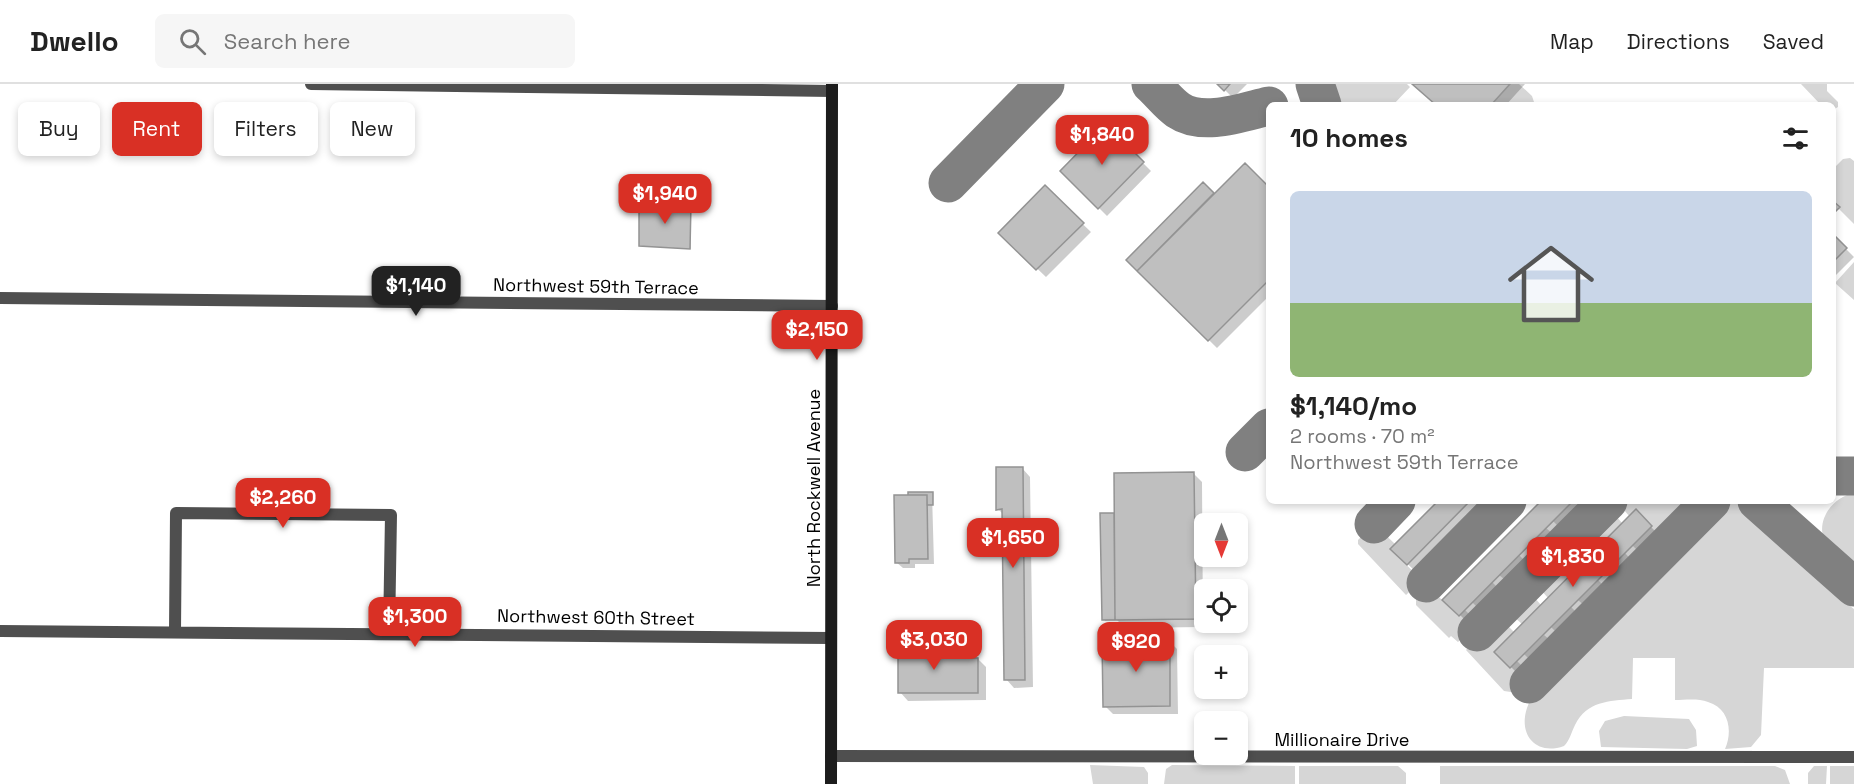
<!DOCTYPE html>
<meta charset="utf-8">
<style>
body{margin:0;font-family:"Space Grotesk",sans-serif;background:#f6f6f6;color:#222;height:100vh;display:flex;flex-direction:column;font-size:22px;white-space:nowrap}
*{box-sizing:border-box;margin:0}
p{font-size:20px;color:#767676}
.icon{flex:none;width:33px;height:33px;fill:none;stroke:currentColor;stroke-width:2;stroke-linecap:round;stroke-linejoin:round}
.map{position:relative;flex:1;overflow:hidden}
.details{position:absolute;left:1266px;top:18px;width:570px;height:402px;display:flex;flex-direction:column;background:#fff;border-radius:9px;box-shadow:0 3px 9px #0003}
.details>*{flex:none}
.banner{position:absolute;left:18px;top:18px;width:570px;height:54px;display:flex;gap:12px}
.needle{width:39px;rotate:180deg}
.fabs{position:absolute;left:1194px;top:429px;display:grid;gap:12px}
.fabs a{display:grid;place-items:center;width:54px;height:54px;border-radius:9px;background:#fff;box-shadow:0 3px 9px #0003;font-size:30px}
.price{position:absolute;translate:-50% -51px;padding:0 14px;border-radius:12px;background:#d93025;color:#fff;font-size:20px;line-height:39px;filter:drop-shadow(0 2px 3px #0008)}
.price::after{content:'';position:absolute;left:50%;top:36px;width:18px;height:14px;margin-left:-9px;background:inherit;clip-path:polygon(0 0,100% 0,50% 100%)}
.price.on{background:#222;color:#fff}
ul{padding:0;list-style:none}
li{display:grid;align-content:center;gap:12px;height:318px;padding:0 24px}
li span{display:grid;place-items:center;height:186px;border-radius:9px;color:#555}
li>.icon{margin-inline-start:auto}
span .icon{width:108px;height:108px;fill:#fffc;stroke-width:1}
li b{font-size:26px}
h2{display:flex;justify-content:space-between;align-items:center;height:72px;padding:0 24px;font-size:26px}
.tag{padding:0 21px;border-radius:9px;background:#fff;box-shadow:0 3px 9px #0003;font-size:21px;line-height:54px}
.tag.on{background:#d93025;color:#fff}
header{display:flex;align-items:center;gap:36px;box-sizing:border-box;height:84px;padding:0 30px;background:#fff;border-bottom:2px solid #e0e0e0}
header strong{font-size:28px}
nav{display:flex;gap:33px;margin-inline-start:auto;font-size:21px}
.search{width:420px;height:54px;background:#f6f6f6;display:flex;align-items:center;gap:15px;box-sizing:border-box;padding:0 21px;border-radius:9px;color:#767676;font-size:22px}
.map>svg:first-child{display:block}
</style>
<header>
<strong>Dwello</strong>
<div class="search"><svg class="icon" aria-label="search" viewBox="0 0 24 24"><circle cx="10" cy="10" r="6"/><path d="M15 15l6 6"/></svg>Search here</div>
<nav><a>Map</a><a>Directions</a><a>Saved</a></nav>
</header>
<div class="map">
<svg width="1854" height="700" viewBox="0 0 1854 700">
<rect width="100%" height="100%" fill="#fff"/>
<path fill="#d6d6d6" d="M1330 0H1407L1410 3 1393 21H1340Z
M1510 0H1519L1532 12 1535 21H1491Z
M1801 0H1827V7L1838 18V23L1833 26V21H1821Z
M1850 74 1854 77V140L1833 119V85L1843 75Z
M1854 178V216L1835 199Z
M1854 409V484C1846 477 1834 471 1828 463 1812 441 1831 413 1854 409Z
M1573 417 1581 424 1580 435 1569 444H1560L1553 437Z
M1700 417 1649 469H1640L1632 461 1652 441 1636 426 1629 432 1621 422V417Z
M1727 418 1739 419 1844 513 1842 516 1854 525V584H1764L1761 651 1751 663 1725 665C1733 647 1729 624 1708 618 1698 614 1685 616 1675 616V574H1633L1632 615C1609 617 1587 617 1575 641 1571 649 1570 656 1564 662 1536 672 1518 651 1527 624 1530 615 1536 607 1541 600L1710 429Z
M1606 431 1616 432 1622 439 1603 459 1594 451V443Z
M1374 440 1395 460 1390 465 1422 496 1406 511 1358 460V456Z
M1546 444 1554 451V461L1543 472H1535L1526 464Z
M1580 458H1587L1596 466 1575 486 1567 478V470Z
M1625 469 1632 477V484L1622 496H1613L1606 489Z
M1519 471 1527 479V488L1516 499H1509L1499 491Z
M1552 485 1561 486 1568 494 1548 514 1540 505V497Z
M1598 496 1605 503 1606 511 1594 523H1586L1578 516Z
M1492 498 1500 506V515L1489 526H1480L1472 518Z
M1428 502 1458 532 1465 526 1472 533 1471 545 1458 558 1451 552 1449 554 1416 521V514Z
M1526 512 1534 513 1541 521 1522 540 1513 532V524Z
M1571 523 1579 531 1578 539 1568 550H1558L1551 543Z
M1498 540H1506L1514 548 1494 568 1510 584 1517 577 1525 585 1524 596 1511 608 1504 607 1466 566 1479 552 1483 555Z
M1544 551 1552 558V566L1539 578H1532L1524 570Z
M1624 632 1689 635 1696 646 1697 662 1687 665 1601 663 1599 647 1605 637Z
M1090 681 1144 683 1148 689V700H1093Z
M1172 681 1295 682V700H1164L1166 685Z
M1299 682H1398L1406 689V700H1299Z
M1440 682H1775L1785 686 1790 700H1440Z
M1814 682H1827L1826 700H1808V689Z
M1830 682H1854V700H1830Z"/>
<path fill="#0003" d="M1219 0H1247L1233 14Z
M1416 0H1525L1506 21H1439Z
M1106 42 1151 87 1107 132 1062 87Z
M1203 100 1215 111 1269 105V212L1217 264 1128 176Z
M1045 104 1091 148 1046 193 1000 149Z
M690 122 691 165 641 161Z
M1833 152 1854 173 1834 193 1833 192Z
M1022 384 1030 393 1033 603 1014 604 1006 595 1004 431 998 425Z
M1194 390 1202 398 1203 543 1125 544 1116 535 1105 537 1114 431 1116 433Z
M932 409 934 480H915V484H903L896 478Z
M1440 417H1487L1416 488 1392 465Z
M1543 417H1589L1468 539 1445 516Z
M1636 428 1659 451 1519 591 1496 568Z
M1169 557 1177 565 1178 630H1113L1105 622Z
M931 558 939 566V574L978 575 986 583V616L908 617 900 608Z"/>
<g fill="none" stroke-linecap="round" stroke-linejoin="round">
<path stroke="#808080" stroke-width="39" d="M1151 0C1160 8 1168 19 1178 26 1203 43 1243 28 1269 22
M1315 0 1322 21
M948 99 1045 0
M1245 368 1269 344
M1833 392H1854
M1757 417 1854 503
M1374 440 1396 417
M1426 499 1507 417
M1477 548 1608 417
M1529 600 1711 417"/>
</g>
<path fill="#bfbfbf" stroke="#939393" stroke-width="1.5" d="M1217 0H1230L1224 7Z
M1412 0H1510L1491 21H1436Z
M1106 40 1144 78 1098 125 1060 87Z
M1245 79 1269 103V196L1208 257 1137 187Z
M1203 98 1214 109 1137 187 1126 176Z
M1045 101 1084 139 1036 186 998 149Z
M1833 117 1840 123 1833 130Z
M639 119 691 120 690 165 639 162Z
M1833 150 1847 164 1833 178Z
M996 383H1023L1025 596H1004L1002 425 996 426Z
M1194 388 1196 535 1115 536 1114 389Z
M908 408H933V421H927V411H908Z
M894 411H927L928 475H909V479H895Z
M1438 417H1470L1407 481 1390 465Z
M1541 417H1573L1459 532 1442 516Z
M1636 425 1652 442 1510 584 1494 568Z
M1100 429H1114L1115 536H1102Z
M1170 555V622L1103 623 1102 556Z
M898 556H931V575L934 573 978 574V609H898Z"/>
<g fill="none" stroke-linecap="round" stroke-linejoin="round">
<path stroke="#4f4f4f" stroke-width="12" d="M311 0 832 7
M0 214 832 222
M0 547 831 554
M175 547 176 429 391 431 389 549
M831 672 1854 673"/>
<path stroke="#1c1c1c" stroke-width="12" d="M831 700 832 0"/>
</g>
<g text-anchor="middle" dominant-baseline="central" stroke-width="6" stroke-linejoin="round" paint-order="stroke">
<g font-size="18" fill="#000" stroke="#fff">
<text transform="translate(596 202) rotate(1)">Northwest 59th Terrace</text>
<text transform="translate(813 404) rotate(-90)">North Rockwell Avenue</text>
<text transform="translate(596 533) rotate(1)">Northwest 60th Street</text>
<text x="1342" y="655">Millionaire Drive</text>
</g>
</g>
</svg>
<div class="fabs">
<a><svg class="needle" viewBox="-14 -14 28 28"><path d="M0-13l5 13h-10z" fill="#e53935"/><path d="M0 13l5-13h-10z" fill="#767676"/></svg></a>
<a><svg class="icon" aria-label="locate" viewBox="0 0 24 24"><circle cx="12" cy="12" r="6"/><path d="M12 2v4M12 18v4M2 12h4M18 12h4"/></svg></a>
<a>+</a>
<a>−</a>
</div>
<b class="price" style="left:1102px;top:82px">$1,840</b>
<b class="price" style="left:665px;top:141px">$1,940</b>
<b class="price on" style="left:416px;top:233px">$1,140</b>
<b class="price" style="left:817px;top:277px">$2,150</b>
<b class="price" style="left:283px;top:445px">$2,260</b>
<b class="price" style="left:1013px;top:485px">$1,650</b>
<b class="price" style="left:1573px;top:504px">$1,830</b>
<b class="price" style="left:415px;top:564px">$1,300</b>
<b class="price" style="left:934px;top:587px">$3,030</b>
<b class="price" style="left:1136px;top:589px">$920</b>
<div class="banner">
<a class="tag">Buy</a>
<a class="tag on">Rent</a>
<a class="tag">Filters</a>
<a class="tag">New</a>
</div>
<section class="details">
<h2>10 homes<svg class="icon" aria-label="filters" viewBox="0 0 24 24"><path d="M4 7h16M4 17h16"/><circle cx="9" cy="7" r="2"/><circle cx="15" cy="17" r="2"/></svg></h2>
<ul>
<li><span style="background:linear-gradient(#c9d6e8 60%,#8fb573 0)"><svg class="icon" aria-label="home" viewBox="0 0 24 24"><path d="M3 11l9-7 9 7M6 9v11h12V9"/></svg></span><div><b>$1,140/mo</b><p>2 rooms · 70 m²</p><p>Northwest 59th Terrace</p></div></li>
</ul>
</section>
</div>
